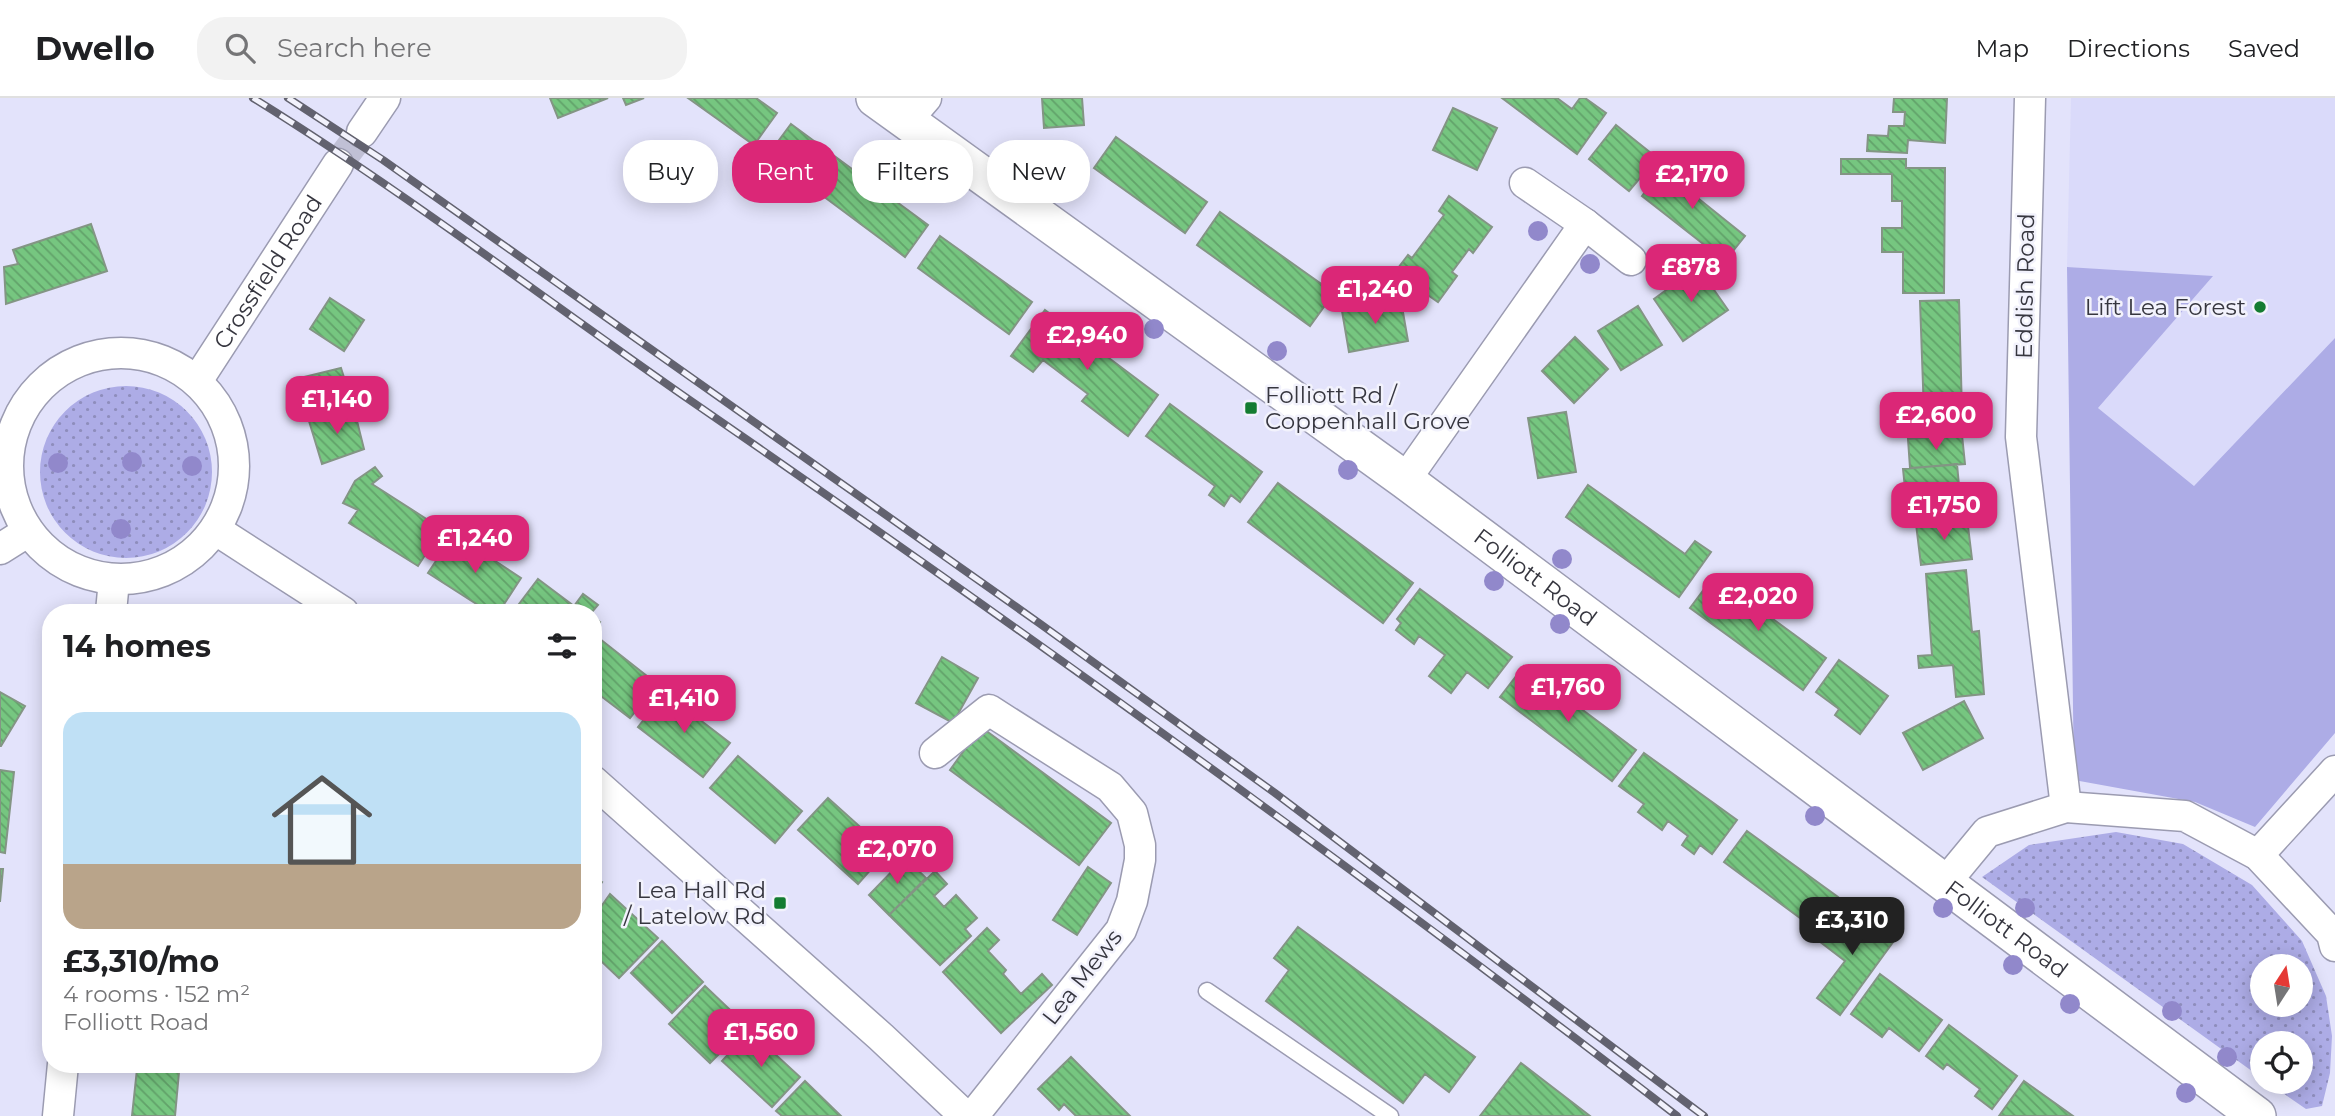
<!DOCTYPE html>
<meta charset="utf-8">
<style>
body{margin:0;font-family:Montserrat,sans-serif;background:#f2f2f2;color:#202124;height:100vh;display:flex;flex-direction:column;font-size:26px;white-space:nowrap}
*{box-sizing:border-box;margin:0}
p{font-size:23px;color:#757577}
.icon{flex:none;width:38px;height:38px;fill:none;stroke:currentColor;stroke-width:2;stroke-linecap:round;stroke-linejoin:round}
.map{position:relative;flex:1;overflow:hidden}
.sheet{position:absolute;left:42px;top:506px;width:560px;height:469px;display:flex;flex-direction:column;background:#fff;border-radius:28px;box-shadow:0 4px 18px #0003}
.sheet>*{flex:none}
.top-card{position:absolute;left:623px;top:42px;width:665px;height:63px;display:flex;gap:14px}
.needle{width:46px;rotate:12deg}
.controls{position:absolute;left:2250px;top:856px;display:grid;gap:14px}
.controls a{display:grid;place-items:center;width:63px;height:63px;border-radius:50%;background:#fff;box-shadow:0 4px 18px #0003;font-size:35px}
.price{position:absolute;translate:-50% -60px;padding:0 16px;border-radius:14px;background:#db2777;color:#fff;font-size:23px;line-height:46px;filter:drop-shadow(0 2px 4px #0008)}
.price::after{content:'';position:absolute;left:50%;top:42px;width:21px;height:16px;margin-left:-10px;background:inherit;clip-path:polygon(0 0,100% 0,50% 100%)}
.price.selected{background:#222;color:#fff}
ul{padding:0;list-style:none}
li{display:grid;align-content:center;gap:14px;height:371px;padding:0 21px}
li span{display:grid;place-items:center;height:217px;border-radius:21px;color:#555}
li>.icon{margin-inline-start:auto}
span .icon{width:126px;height:126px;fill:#fffc;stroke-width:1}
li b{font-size:30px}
h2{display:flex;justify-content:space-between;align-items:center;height:84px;padding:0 21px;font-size:30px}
.pill{padding:0 24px;border-radius:28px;background:#fff;box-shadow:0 4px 18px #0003;font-size:24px;line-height:63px}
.pill.selected{background:#db2777;color:#fff}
header{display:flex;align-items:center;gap:42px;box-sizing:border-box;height:98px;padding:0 35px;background:#fff;border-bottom:2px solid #e0e0e0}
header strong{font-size:33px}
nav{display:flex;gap:38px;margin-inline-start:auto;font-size:24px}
.search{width:490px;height:63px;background:#f2f2f2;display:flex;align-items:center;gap:18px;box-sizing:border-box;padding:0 24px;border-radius:28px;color:#757577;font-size:26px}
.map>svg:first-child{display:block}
</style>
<header>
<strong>Dwello</strong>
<div class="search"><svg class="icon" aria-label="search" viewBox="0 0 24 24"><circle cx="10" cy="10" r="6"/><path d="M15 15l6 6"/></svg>Search here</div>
<nav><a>Map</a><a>Directions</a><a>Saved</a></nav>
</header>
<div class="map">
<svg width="2335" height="1018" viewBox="0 0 2335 1018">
<defs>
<pattern id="grass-dots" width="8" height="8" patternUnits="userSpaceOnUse" patternTransform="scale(1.75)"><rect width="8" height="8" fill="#adace6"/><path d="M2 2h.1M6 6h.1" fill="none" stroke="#8e8dbc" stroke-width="1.8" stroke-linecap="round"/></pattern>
<pattern id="building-back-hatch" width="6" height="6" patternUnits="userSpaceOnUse" patternTransform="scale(1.75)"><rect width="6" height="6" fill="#76c680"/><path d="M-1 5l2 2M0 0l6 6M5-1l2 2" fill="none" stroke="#62a26a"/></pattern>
</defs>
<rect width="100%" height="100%" fill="#e3e3fb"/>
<path fill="#dadafa" d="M2071 0H2335V240L2194 388 2098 310 2212 179 2067 169Z"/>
<path fill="url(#grass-dots)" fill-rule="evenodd" d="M40 374a86 86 0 1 1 172 0a86 86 0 1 1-172 0Z
M2116 734 2183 746 2252 787 2302 843 2326 898 2332 938 2330 975 2322 1008 2306 1011 2267 984H2301V945H2263V981L1982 779 2029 747ZM2263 868H2301V906H2263Z"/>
<path fill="#adace6" d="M2067 169 2213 178 2098 310 2194 388 2335 240V635L2255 729 2195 704 2074 682Z"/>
<path fill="url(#building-back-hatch)" stroke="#839584" stroke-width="2" d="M550 0H608L558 20Z
M623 0H644L626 7Z
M688 0H756L777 15 754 47Z
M1042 0H1082L1084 27 1044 30Z
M1502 0H1557L1572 11 1580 0H1585L1606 15 1577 56Z
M1894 0H1947L1945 45 1908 42 1907 55 1867 53 1868 37 1888 38 1889 28H1904L1905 14H1893Z
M1453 10 1497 30 1477 72 1433 52Z
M791 26 928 127 905 159 768 57Z
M1616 27 1657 60 1629 93 1589 61Z
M1116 39 1207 104 1185 135 1094 70Z
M1670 61 1698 83 1689 93 1745 138 1725 163 1642 98Z
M1841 61H1906V70H1945L1944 195H1903V154H1882V130H1902V103H1892V76H1841Z
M1449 98 1492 129 1473 155 1469 151 1452 174 1457 178 1438 204 1395 174 1408 157 1412 160 1444 117 1439 113Z
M1220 114 1334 195 1310 228 1197 147Z
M91 126 107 173 6 206 4 169 18 166 13 152Z
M940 138 1032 204 1009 236 918 170Z
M1698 169 1728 212 1683 243 1654 201Z
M330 200 364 222 344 253 310 231Z
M1959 202 1962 314 1924 315 1920 203Z
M1401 203 1408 243 1349 254 1342 213Z
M1638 208 1662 247 1621 272 1598 233Z
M1045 212 1158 297 1128 338 1082 303 1088 296 1043 262 1033 274 1011 258Z
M1575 239 1608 271 1574 305 1542 273Z
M341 270 354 311 309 323 300 280Z
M1170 306 1262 374 1240 404 1231 397 1224 408 1209 397 1215 388 1146 338Z
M354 311 364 351 322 366 309 323Z
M1566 314 1576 374 1538 380 1528 320Z
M1962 337 1965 366 1910 370 1908 341Z
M1957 366 1962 420 1924 425 1921 399 1906 400 1903 371Z
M375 369 382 378 372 386 442 431 418 468 349 425 358 412 343 405 355 383Z
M1278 385 1413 485 1383 525 1248 424Z
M1588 387 1685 456 1695 443 1711 454 1679 499 1566 419Z
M1967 420 1972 461 1921 467 1916 426Z
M454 436 521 480 499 514H489L428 475Z
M1966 472 1972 534 1979 533 1984 596 1956 599 1953 567 1919 570 1918 558 1932 557 1926 476Z
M1714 478 1826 560 1803 592 1690 510Z
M538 481 574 508 583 496 598 507 592 514H513Z
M1420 491 1512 559 1488 590 1467 574 1451 595 1429 578 1445 557 1419 538 1414 546 1396 532 1401 525 1397 521Z
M593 519 600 524 593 534Z
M600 541 657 586 630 620 593 592V549Z
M942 559 978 580 953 625 916 605Z
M1839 562 1888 598 1860 636 1835 617 1839 611 1816 594Z
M1524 568 1636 652 1612 683 1500 599Z
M0 594 25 608 1 648H0Z
M665 595 730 645 703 679 638 629Z
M1964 603 1983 640 1923 672 1903 635Z
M981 629 1111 725 1079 767 950 672Z
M1644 655 1737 722 1712 756 1700 747 1694 756 1682 747 1688 738 1668 723 1662 732 1638 714 1644 706 1619 688Z
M738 658 802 713 775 745 710 690Z
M0 672 14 674 5 755 0 754Z
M828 700 887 753 858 786 798 732Z
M1747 733 1838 799 1815 831 1724 764Z
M905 760 926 780 889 817 869 797Z
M1088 769 1111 785 1077 837 1053 822Z
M0 771H3L0 804Z
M935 773 947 786 934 798 944 809 956 797 977 820 965 831 971 838 940 867 889 817Z
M593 779 602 784 593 798Z
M610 796 658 840 619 880 600 862 595 866 593 864V820Z
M1843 810 1866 827 1870 822 1896 840 1840 917 1817 900 1845 863 1819 843Z
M1298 829 1475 959 1449 994 1425 976 1403 1005 1266 903 1289 872 1274 860Z
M987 830 999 842 988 853 1006 872 1003 876 1021 896 1042 876 1052 887 1001 935 943 874Z
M662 843 703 884 672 915 631 875Z
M1880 876 1942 922 1919 953 1889 930 1882 939 1851 916Z
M705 888 747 928 710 965 669 926Z
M1949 927 2017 978 1992 1011 1975 998 1980 991 1947 966 1943 971 1926 958Z
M750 933 800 979 772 1009 722 963Z
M1071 959 1130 1018H1076L1064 1006 1059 1012 1038 991Z
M1521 965 1590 1018H1480Z
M137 971 179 974 175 1018H132Z
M805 983 841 1018H782L776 1013Z
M2024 983 2073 1018H1999Z"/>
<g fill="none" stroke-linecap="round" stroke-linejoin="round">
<path stroke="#c0c0d5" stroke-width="30" stroke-dasharray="30 15" stroke-linecap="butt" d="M338 66 362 34"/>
<g stroke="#9b9bb1" stroke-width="19">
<path id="service" d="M1207 893 1390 1018"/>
</g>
<g stroke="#9b9bb1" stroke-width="33">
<g id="minor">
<path d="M2030 0 2021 339 2066 709"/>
<path d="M907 22 926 0"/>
<path d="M362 34 385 0"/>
<path d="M1525 85 1585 126"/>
<circle cx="121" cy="368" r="113"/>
<path id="s1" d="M197 283 338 66"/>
<path d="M1405 382 1585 126 1631 162"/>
<path d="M216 432 343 514"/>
<path d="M0 451 27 434"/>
<path d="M111 514 114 482"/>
<path d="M935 655 989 612 1110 689 1132 715 1140 747V762L1132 803 1121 832 973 1018"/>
<path d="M593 683 881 939 965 1018"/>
<path d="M2258 757 2335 673"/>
<path d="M1944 786 1987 734 2066 709 2185 718 2258 757 2332 836 2335 848"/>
<path d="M58 1018 63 966"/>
</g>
</g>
<g stroke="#9b9bb1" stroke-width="40">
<g id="tertiary">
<path id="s2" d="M875 0 1405 382 2257 1018"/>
</g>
</g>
<use href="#service" stroke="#fff" stroke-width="16"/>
<use href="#minor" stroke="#fff" stroke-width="30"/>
<use href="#tertiary" stroke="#fff" stroke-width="37"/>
<g stroke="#62626f" stroke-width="8">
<path id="rail" d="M253 0C405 94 547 203 694 305 1027 535 1357 771 1677 1018
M288 0 383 62 1039 525 1275 695 1704 1018"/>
</g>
<use href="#rail" stroke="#f2f2fc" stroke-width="5" stroke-dasharray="16" stroke-linecap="butt"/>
</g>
<g fill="#9188cb">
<circle cx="1019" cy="65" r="10"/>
<circle cx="1538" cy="133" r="10"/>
<circle cx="1590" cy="166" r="10"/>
<circle cx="1154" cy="231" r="10"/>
<circle cx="1277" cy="253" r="10"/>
<circle cx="132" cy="364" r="10"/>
<circle cx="58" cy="365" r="10"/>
<circle cx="192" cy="368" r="10"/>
<circle cx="1348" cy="372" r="10"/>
<circle cx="121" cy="431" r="10"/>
<circle cx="1562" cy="461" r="10"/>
<circle cx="1494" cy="483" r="10"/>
<circle cx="1560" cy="526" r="10"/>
<circle cx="1815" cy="718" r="10"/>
<circle cx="1943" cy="810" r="10"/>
<circle cx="2025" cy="810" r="10"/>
<circle cx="2013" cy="867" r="10"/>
<circle cx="2070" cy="906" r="10"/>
<circle cx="2172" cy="913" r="10"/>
<circle cx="2227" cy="959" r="10"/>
<circle cx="2186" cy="995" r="10"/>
</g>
<g fill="#147c31" stroke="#f2f2fc" stroke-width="2.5">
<circle cx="2260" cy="209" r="7"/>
<rect x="1244" y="303" width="14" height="14" rx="3.5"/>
<rect x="773" y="798" width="14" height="14" rx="3.5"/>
</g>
<g text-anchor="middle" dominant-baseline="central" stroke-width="5" stroke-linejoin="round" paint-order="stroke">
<g font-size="23" fill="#36363f" stroke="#f2f2fc">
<text stroke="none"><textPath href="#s1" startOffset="130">Crossfield Road</textPath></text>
<text transform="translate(2025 188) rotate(-89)">Eddish Road</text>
<text stroke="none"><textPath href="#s2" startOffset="816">Folliott Road</textPath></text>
<text stroke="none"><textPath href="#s2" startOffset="1404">Folliott Road</textPath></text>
<text transform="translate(1082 879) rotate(-52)">Lea Mews</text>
</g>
<g font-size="23" fill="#36363f" stroke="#f2f2fc" text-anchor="end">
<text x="2246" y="209">Lift Lea Forest</text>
<text x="1265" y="297" text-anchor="start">Folliott Rd /<tspan x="1265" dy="26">Coppenhall Grove</tspan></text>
<text x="766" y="792">Lea Hall Rd<tspan x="766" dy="26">/ Latelow Rd</tspan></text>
</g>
</g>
</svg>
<div class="controls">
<a><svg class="needle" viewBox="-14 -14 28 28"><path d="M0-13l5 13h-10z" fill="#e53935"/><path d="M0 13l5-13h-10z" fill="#757577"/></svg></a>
<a><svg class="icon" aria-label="locate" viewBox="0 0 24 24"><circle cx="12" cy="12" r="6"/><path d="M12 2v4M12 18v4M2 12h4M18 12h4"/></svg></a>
</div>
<b class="price" style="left:1692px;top:113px">£2,170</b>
<b class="price" style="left:1691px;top:206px">£878</b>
<b class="price" style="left:1375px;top:228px">£1,240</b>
<b class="price" style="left:1087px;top:274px">£2,940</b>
<b class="price" style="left:337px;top:338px">£1,140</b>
<b class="price" style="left:1936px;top:354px">£2,600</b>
<b class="price" style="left:1944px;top:444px">£1,750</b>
<b class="price" style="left:475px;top:477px">£1,240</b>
<b class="price" style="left:1758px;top:535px">£2,020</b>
<b class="price" style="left:1568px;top:626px">£1,760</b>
<b class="price" style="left:684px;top:637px">£1,410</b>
<b class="price" style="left:897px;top:788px">£2,070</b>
<b class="price selected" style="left:1852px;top:859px">£3,310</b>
<b class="price" style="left:761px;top:971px">£1,560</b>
<div class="top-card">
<a class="pill">Buy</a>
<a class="pill selected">Rent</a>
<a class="pill">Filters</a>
<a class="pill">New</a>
</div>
<section class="sheet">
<h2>14 homes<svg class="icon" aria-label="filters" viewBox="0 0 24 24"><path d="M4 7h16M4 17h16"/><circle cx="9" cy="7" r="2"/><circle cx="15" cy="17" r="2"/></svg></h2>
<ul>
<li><span style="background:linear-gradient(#bfe0f5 70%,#b9a48a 0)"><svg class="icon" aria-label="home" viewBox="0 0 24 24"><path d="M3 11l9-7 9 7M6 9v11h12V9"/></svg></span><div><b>£3,310/mo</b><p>4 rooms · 152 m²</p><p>Folliott Road</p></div></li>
</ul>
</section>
</div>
